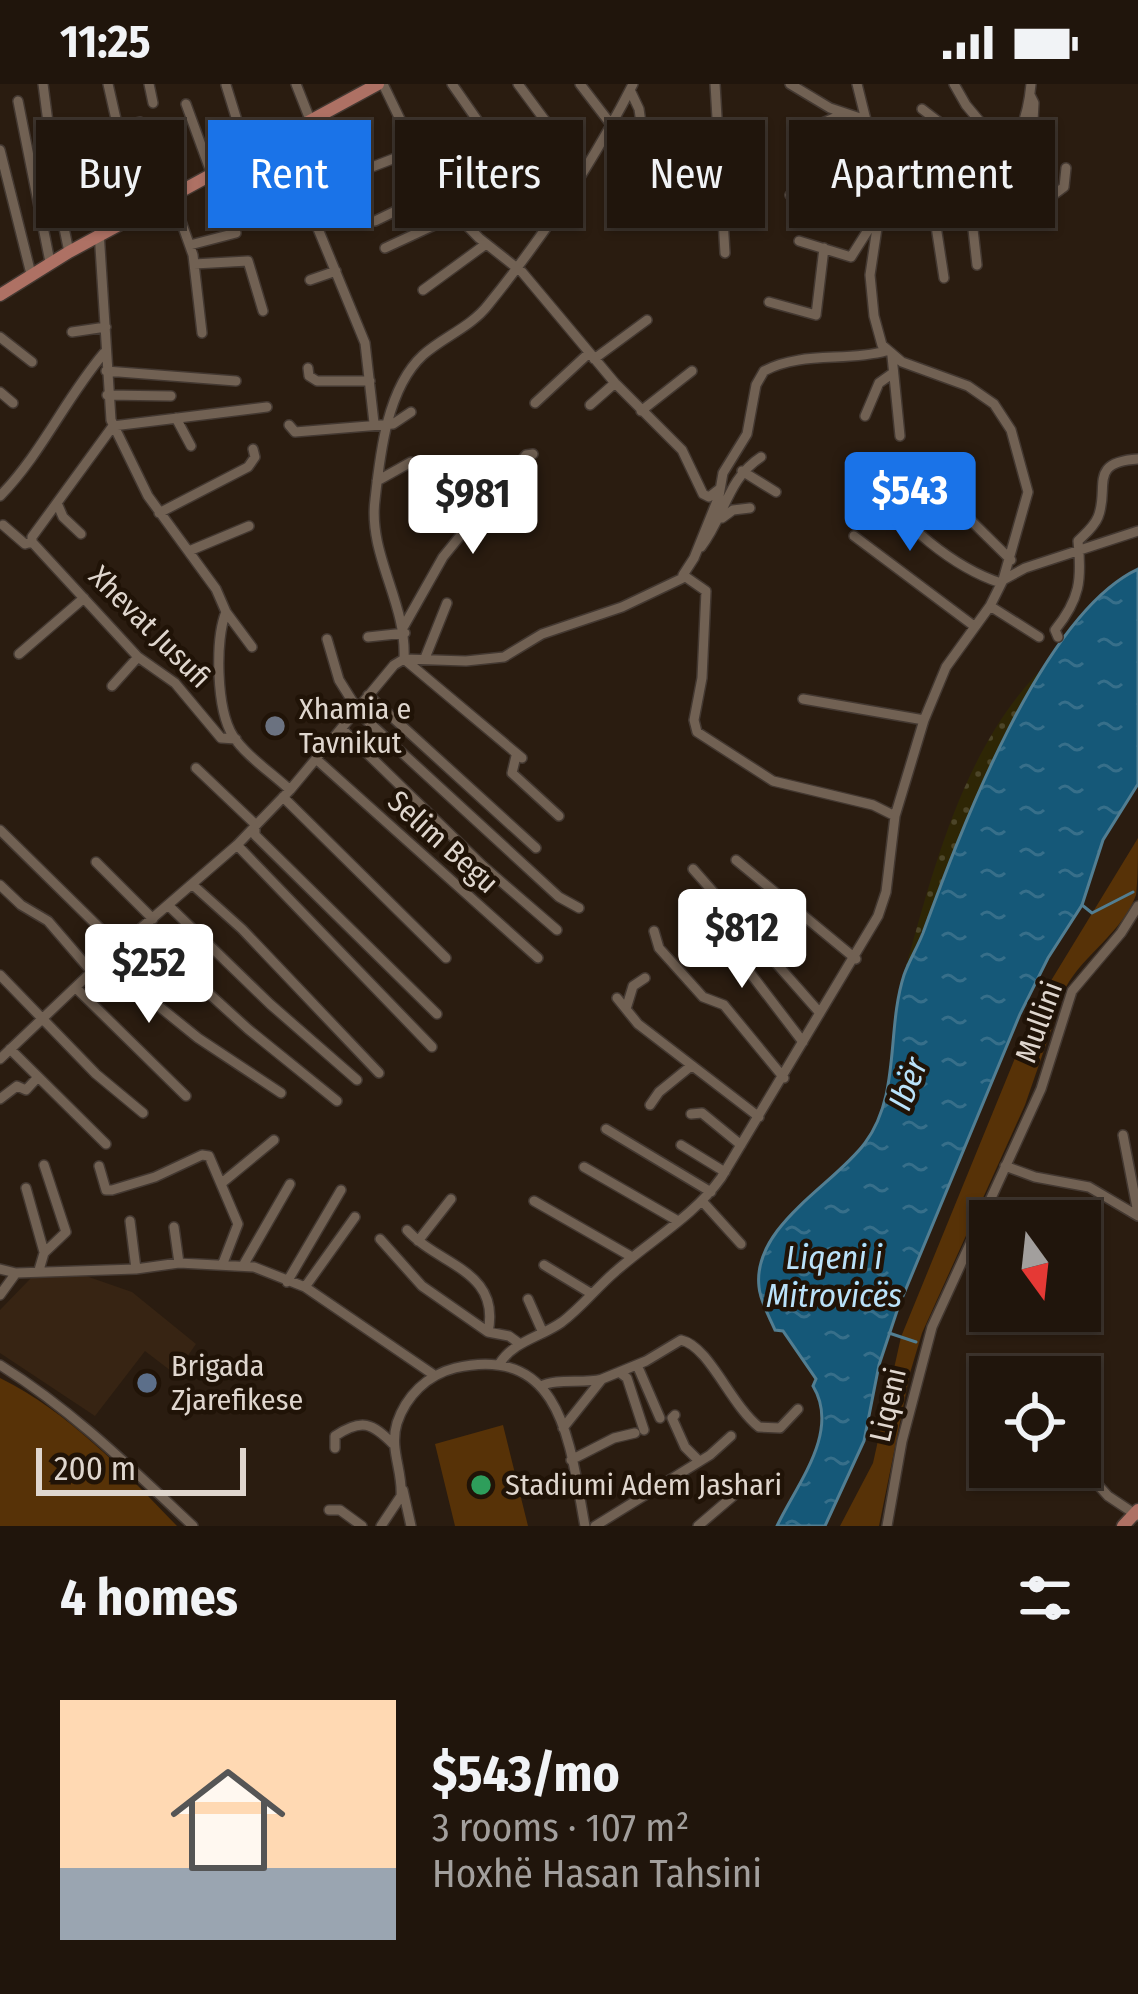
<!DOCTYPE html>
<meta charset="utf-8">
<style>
body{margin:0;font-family:"Fira Sans Condensed",sans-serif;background:#2d221a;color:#f1f3f6;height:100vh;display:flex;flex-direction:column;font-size:45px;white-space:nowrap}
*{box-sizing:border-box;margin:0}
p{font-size:39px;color:#a29f9d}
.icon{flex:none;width:66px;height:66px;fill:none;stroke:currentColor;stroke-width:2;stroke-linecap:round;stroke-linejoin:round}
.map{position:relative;height:1442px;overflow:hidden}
.side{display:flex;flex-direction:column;background:#20150c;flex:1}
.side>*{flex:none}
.banner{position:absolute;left:36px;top:36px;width:1068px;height:108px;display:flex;gap:24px}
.needle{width:78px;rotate:165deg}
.buttons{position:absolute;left:969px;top:1116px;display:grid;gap:24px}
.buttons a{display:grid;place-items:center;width:132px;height:132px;border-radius:0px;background:#20150c;box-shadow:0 3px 9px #0004,0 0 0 3px #3d342d;font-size:60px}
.scale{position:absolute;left:36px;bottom:30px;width:210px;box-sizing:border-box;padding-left:12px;border:6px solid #dfd6ce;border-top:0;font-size:33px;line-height:42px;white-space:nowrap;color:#dfd6ce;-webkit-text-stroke:9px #201307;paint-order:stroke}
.price{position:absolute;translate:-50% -102px;padding:0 27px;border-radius:12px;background:#fff;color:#222;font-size:39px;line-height:78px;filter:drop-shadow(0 3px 6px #0008)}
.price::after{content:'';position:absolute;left:50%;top:72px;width:36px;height:27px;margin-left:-18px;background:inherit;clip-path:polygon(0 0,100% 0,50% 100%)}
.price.active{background:#1a73e8;color:#fff}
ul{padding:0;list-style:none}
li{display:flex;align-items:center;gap:36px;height:300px;padding:0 60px}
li+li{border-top:3px solid #3d342d}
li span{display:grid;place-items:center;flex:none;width:336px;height:240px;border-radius:0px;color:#555}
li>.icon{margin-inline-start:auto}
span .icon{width:144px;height:144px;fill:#fffc;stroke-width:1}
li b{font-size:51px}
h2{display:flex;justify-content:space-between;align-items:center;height:144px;padding:0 60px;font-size:51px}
.tag{padding:0 42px;border-radius:0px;background:#20150c;box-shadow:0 3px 9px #0004,0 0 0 3px #3d342d;font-size:42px;line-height:108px}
.tag.active{background:#1a73e8;color:#fff}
.status{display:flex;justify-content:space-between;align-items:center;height:84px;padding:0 60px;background:#20150c;direction:ltr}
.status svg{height:33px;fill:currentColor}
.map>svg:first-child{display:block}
</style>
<div class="status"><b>11:25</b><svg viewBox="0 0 49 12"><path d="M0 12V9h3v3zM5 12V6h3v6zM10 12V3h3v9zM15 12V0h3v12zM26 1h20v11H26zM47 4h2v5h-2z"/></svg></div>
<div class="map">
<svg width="1138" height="1442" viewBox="0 0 1138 1442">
<defs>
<pattern id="sand-dots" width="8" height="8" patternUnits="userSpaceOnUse" patternTransform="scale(3)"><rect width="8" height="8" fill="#2e2605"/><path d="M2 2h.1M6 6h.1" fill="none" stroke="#4c4528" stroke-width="1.8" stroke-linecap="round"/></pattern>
<pattern id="water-ripples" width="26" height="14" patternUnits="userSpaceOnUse" patternTransform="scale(3)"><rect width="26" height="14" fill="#155878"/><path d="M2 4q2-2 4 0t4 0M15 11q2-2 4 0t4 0" fill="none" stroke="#376f8a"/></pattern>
</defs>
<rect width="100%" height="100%" fill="#2a1c10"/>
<path fill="#372413" d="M86 1192 132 1208 196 1260 175 1290 145 1267 95 1332 0 1269V1226L31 1194Z"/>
<path fill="#573207" d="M1138 754C1138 771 1138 795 1136 811 1122 849 1084 870 1066 903L1025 1021 922 1249 910 1289 879 1442H840L873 1379 901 1253 1022 957 1049 900Z
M0 1294C70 1329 123 1386 177 1442H0Z
M503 1341 528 1442H455L435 1360Z"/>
<path fill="url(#sand-dots)" d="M1050 577 1003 654 904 890C934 783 965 656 1050 577Z"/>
<path fill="url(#water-ripples)" stroke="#527e92" stroke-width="3" d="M1138 485V700L1103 756 1082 821 1048 874 1020 930 898 1224 879 1281 864 1357 825 1442H777C796 1401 841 1348 813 1302L816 1295 783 1247 775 1246C769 1232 760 1217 759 1203 752 1142 834 1101 865 1059 901 1010 886 947 904 891 909 877 917 864 923 849 959 751 1041 530 1138 485Z"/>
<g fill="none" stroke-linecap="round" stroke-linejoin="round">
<path stroke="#527e92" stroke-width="3" d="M1082 821 1092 829 1133 808
M889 1249 916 1258"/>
<g stroke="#433831" stroke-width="12">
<path id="minor" d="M43 0 58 115 69 168
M108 0 135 119 103 140 99 147 111 336 148 412 216 505 226 528 252 563
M149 0 153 19
M296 0 311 38
M383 0 425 87 450 124 479 154 522 188 615 299 682 366 703 410 709 413 718 406
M452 0 505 76
M518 0 561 58
M580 0 610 39 622 75
M715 0 725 169
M790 0 830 24 863 35 899 86
M857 0 867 40
M954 0 966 21 1008 71
M226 1 248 72
M630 6 639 25 651 108
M1030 11 1034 19 1032 55 1050 107 1056 109 1064 103 1066 84
M18 17 50 178
M186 20 212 91
M922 25 952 48 976 87
M118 43 140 38
M802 48 845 29
M281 55 365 259 374 339
M837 63 869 47
M0 66 31 190
M850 83 886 95
M364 86 416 66
M899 86C915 86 930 92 946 92 1004 93 1026 53 1031 0
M928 90 944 194
M965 90 970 118 980 132
M790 111 842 122 880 118
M172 112 193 171 202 249
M970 118 977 181
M375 137 437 107
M799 157 851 173 870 143 877 142
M190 161 236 149
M385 164 456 131
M194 180 248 177 263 227
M310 196 336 187
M423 206 486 160
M769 218 816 231 824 164
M72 248 106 243
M0 253 32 278
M886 267C846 278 801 267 764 287L756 301 747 350 723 389 719 412 694 474 683 491 706 507 702 594 694 636 697 648 773 697 873 721 895 732
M892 272 900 352
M594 275 647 236
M308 284 309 292 317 297H370
M106 287 236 297
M0 308 13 319
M107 311 171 312
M535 319 589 269
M590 321 615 299
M641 327 692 287
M865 332 879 299 893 289
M176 334 191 362
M289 341 295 348 393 340 411 328
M854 386C897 429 942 480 1001 499
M742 387 776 408
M377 397 411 378
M942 408 1011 476
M0 412C42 369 65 315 104 269
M57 419 63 433 81 450
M159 429 248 383 255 373 253 365
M722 434 733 426 750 424
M3 441 25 460 32 458
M854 452 974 542
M701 463C725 432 727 395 761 373
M189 467 249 442
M1003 496 1025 484 1138 447
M990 522 1039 553
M226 528C215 555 216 625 233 652 246 672 272 689 290 706
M404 542 443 473 526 371 533 370
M368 553 405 549
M1058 553 1055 546C1080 515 1082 496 1078 457 1085 450 1094 443 1098 433 1110 404 1087 378 1138 375
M327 555 339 596 361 631 559 813 579 824
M19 570 84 514
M425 574 447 519
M404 575C407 519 368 471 375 416 380 370 387 304 423 271 443 253 471 243 488 221 542 154 594 77 633 0
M404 575 466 577 504 573 542 550 622 523 685 493
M404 575 522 674
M112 602 138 573
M368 611 536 764
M803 615 924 636
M342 645 483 782 557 846
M236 655 221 654 175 599 138 573 32 458V453L113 342 267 323
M516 672 512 689 559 732
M316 675 538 874
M196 684 255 740V751L437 930
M283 713 446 874
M0 746 119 863
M237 761 432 963
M736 776 856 875
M96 778 153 835
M693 785 820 929
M0 801 21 821 48 837 92 888
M194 802 242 845 379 989
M170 823 270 920 357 996
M702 826 803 958
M139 846 248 945 337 1017
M654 847 659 864 703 913 724 921 784 994
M103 877 198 954 281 1009
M0 891 96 990 143 1029
M76 904 186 1012
M617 914 638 940 759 1033
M626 925 633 902 645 894
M10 965 106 1060
M0 975 103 877 237 761 290 706 394 581 404 575
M0 1015 17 1002 26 1006 38 993
M650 1021 659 1008 691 982
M691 1030 702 1029 741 1061
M606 1045 711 1108
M1123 1051 1138 1129
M681 1061 725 1088
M99 1082 106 1106H112L155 1093 202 1071 209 1072 238 1140 223 1179
M1005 1082 1035 1093 1089 1103 1138 1132
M584 1083 678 1137
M223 1098 274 1056
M26 1104 44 1168
M534 1117 632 1173
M702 1117 741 1160
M130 1137 136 1185
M174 1143 179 1179
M407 1146C439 1182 501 1186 488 1248L509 1252 520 1260
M380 1155 422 1202 488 1248
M418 1157 451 1115
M244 1180 290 1100
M544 1181 592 1210
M0 1185 16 1189 136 1185 179 1179 254 1183 305 1203 434 1291
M39 1186 44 1169 66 1148 44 1081
M287 1198 341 1106
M305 1203 355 1133
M0 1211 16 1189
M528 1215 543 1249
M500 1279C514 1257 541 1253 562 1238 582 1223 597 1203 616 1187 651 1156 694 1132 721 1094L878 832 886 808 895 732 924 636 946 583 990 522 1003 496 1028 408 1011 346 994 320 968 302 902 278 882 261 874 232 870 191 883 104 886 95 899 86
M0 1281C72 1326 131 1384 193 1442
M637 1281 660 1334
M619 1288 627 1294 644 1346
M541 1302C557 1294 583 1300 602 1295
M675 1331 672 1334 685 1363 699 1377
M563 1344 602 1295 646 1277 681 1256C709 1262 730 1320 759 1343L780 1344 798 1325
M335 1364V1352C362 1334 372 1339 393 1360
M571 1376 614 1354 635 1349
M1080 1381 1108 1412 1138 1432
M403 1406 411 1442
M329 1426H340L362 1442
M381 1442 401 1412C403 1387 389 1365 397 1339 406 1312 427 1291 455 1284 564 1259 570 1363 585 1442
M595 1442 710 1371 731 1352
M698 1442 746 1401
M887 1442 902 1357 932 1243 1041 1005 1072 907 1121 849 1138 822"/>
</g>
<g stroke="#433831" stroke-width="15">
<path id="major" d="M0 211 69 168 378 0
M1123 1442 1138 1426"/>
</g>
<use href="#minor" stroke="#716153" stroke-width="9"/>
<use href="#major" stroke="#ae7164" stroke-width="12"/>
</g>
<circle fill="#6b7280" stroke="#201307" stroke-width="4.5" cx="275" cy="642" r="12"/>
<circle fill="#5c6f8a" stroke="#201307" stroke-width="4.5" cx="147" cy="1299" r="12"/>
<circle fill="#2e9e5b" stroke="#201307" stroke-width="4.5" cx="481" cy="1401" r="12"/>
<g text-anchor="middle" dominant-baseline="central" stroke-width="9" stroke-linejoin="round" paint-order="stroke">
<g font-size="30" fill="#dfd6ce" stroke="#201307">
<text transform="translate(150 543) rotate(45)">Xhevat Jusufi</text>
<text transform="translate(443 758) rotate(42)">Selim Begu</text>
<text transform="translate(1039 938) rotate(-70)">Mullini</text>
<text transform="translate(888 1321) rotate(-77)">Liqeni</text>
</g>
<g font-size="30" fill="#dfd6ce" stroke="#201307" text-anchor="start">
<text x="299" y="625">Xhamia e<tspan x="299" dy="34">Tavnikut</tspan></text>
<text x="171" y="1282">Brigada<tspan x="171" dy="34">Zjarefikese</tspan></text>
<text x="505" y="1401">Stadiumi Adem Jashari</text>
</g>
<g font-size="33" font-style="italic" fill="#bae2fa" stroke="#201307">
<text transform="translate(908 1000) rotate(-69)">Ibër</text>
<text x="834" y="1174">Liqeni i<tspan x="834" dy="38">Mitrovicës</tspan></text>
</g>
</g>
</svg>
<div class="buttons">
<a><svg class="needle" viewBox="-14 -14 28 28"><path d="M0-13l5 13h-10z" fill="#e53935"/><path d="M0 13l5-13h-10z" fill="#a29f9d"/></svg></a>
<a><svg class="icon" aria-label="locate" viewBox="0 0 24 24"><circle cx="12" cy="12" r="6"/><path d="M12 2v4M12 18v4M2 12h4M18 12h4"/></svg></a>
</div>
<div class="scale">200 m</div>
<b class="price active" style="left:910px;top:470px">$543</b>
<b class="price" style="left:473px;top:473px">$981</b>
<b class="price" style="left:742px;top:907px">$812</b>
<b class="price" style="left:149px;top:942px">$252</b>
<div class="banner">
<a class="tag">Buy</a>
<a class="tag active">Rent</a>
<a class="tag">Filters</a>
<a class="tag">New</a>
<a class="tag">Apartment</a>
</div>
</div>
<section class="side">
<h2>4 homes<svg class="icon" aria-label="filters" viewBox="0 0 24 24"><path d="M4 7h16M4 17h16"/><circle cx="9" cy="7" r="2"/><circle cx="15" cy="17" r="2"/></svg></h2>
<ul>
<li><span style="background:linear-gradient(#ffd9b3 70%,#9aa5b1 0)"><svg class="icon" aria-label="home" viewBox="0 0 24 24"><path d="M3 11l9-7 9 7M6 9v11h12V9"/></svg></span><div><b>$543/mo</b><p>3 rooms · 107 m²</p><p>Hoxhë Hasan Tahsini</p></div></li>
</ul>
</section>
